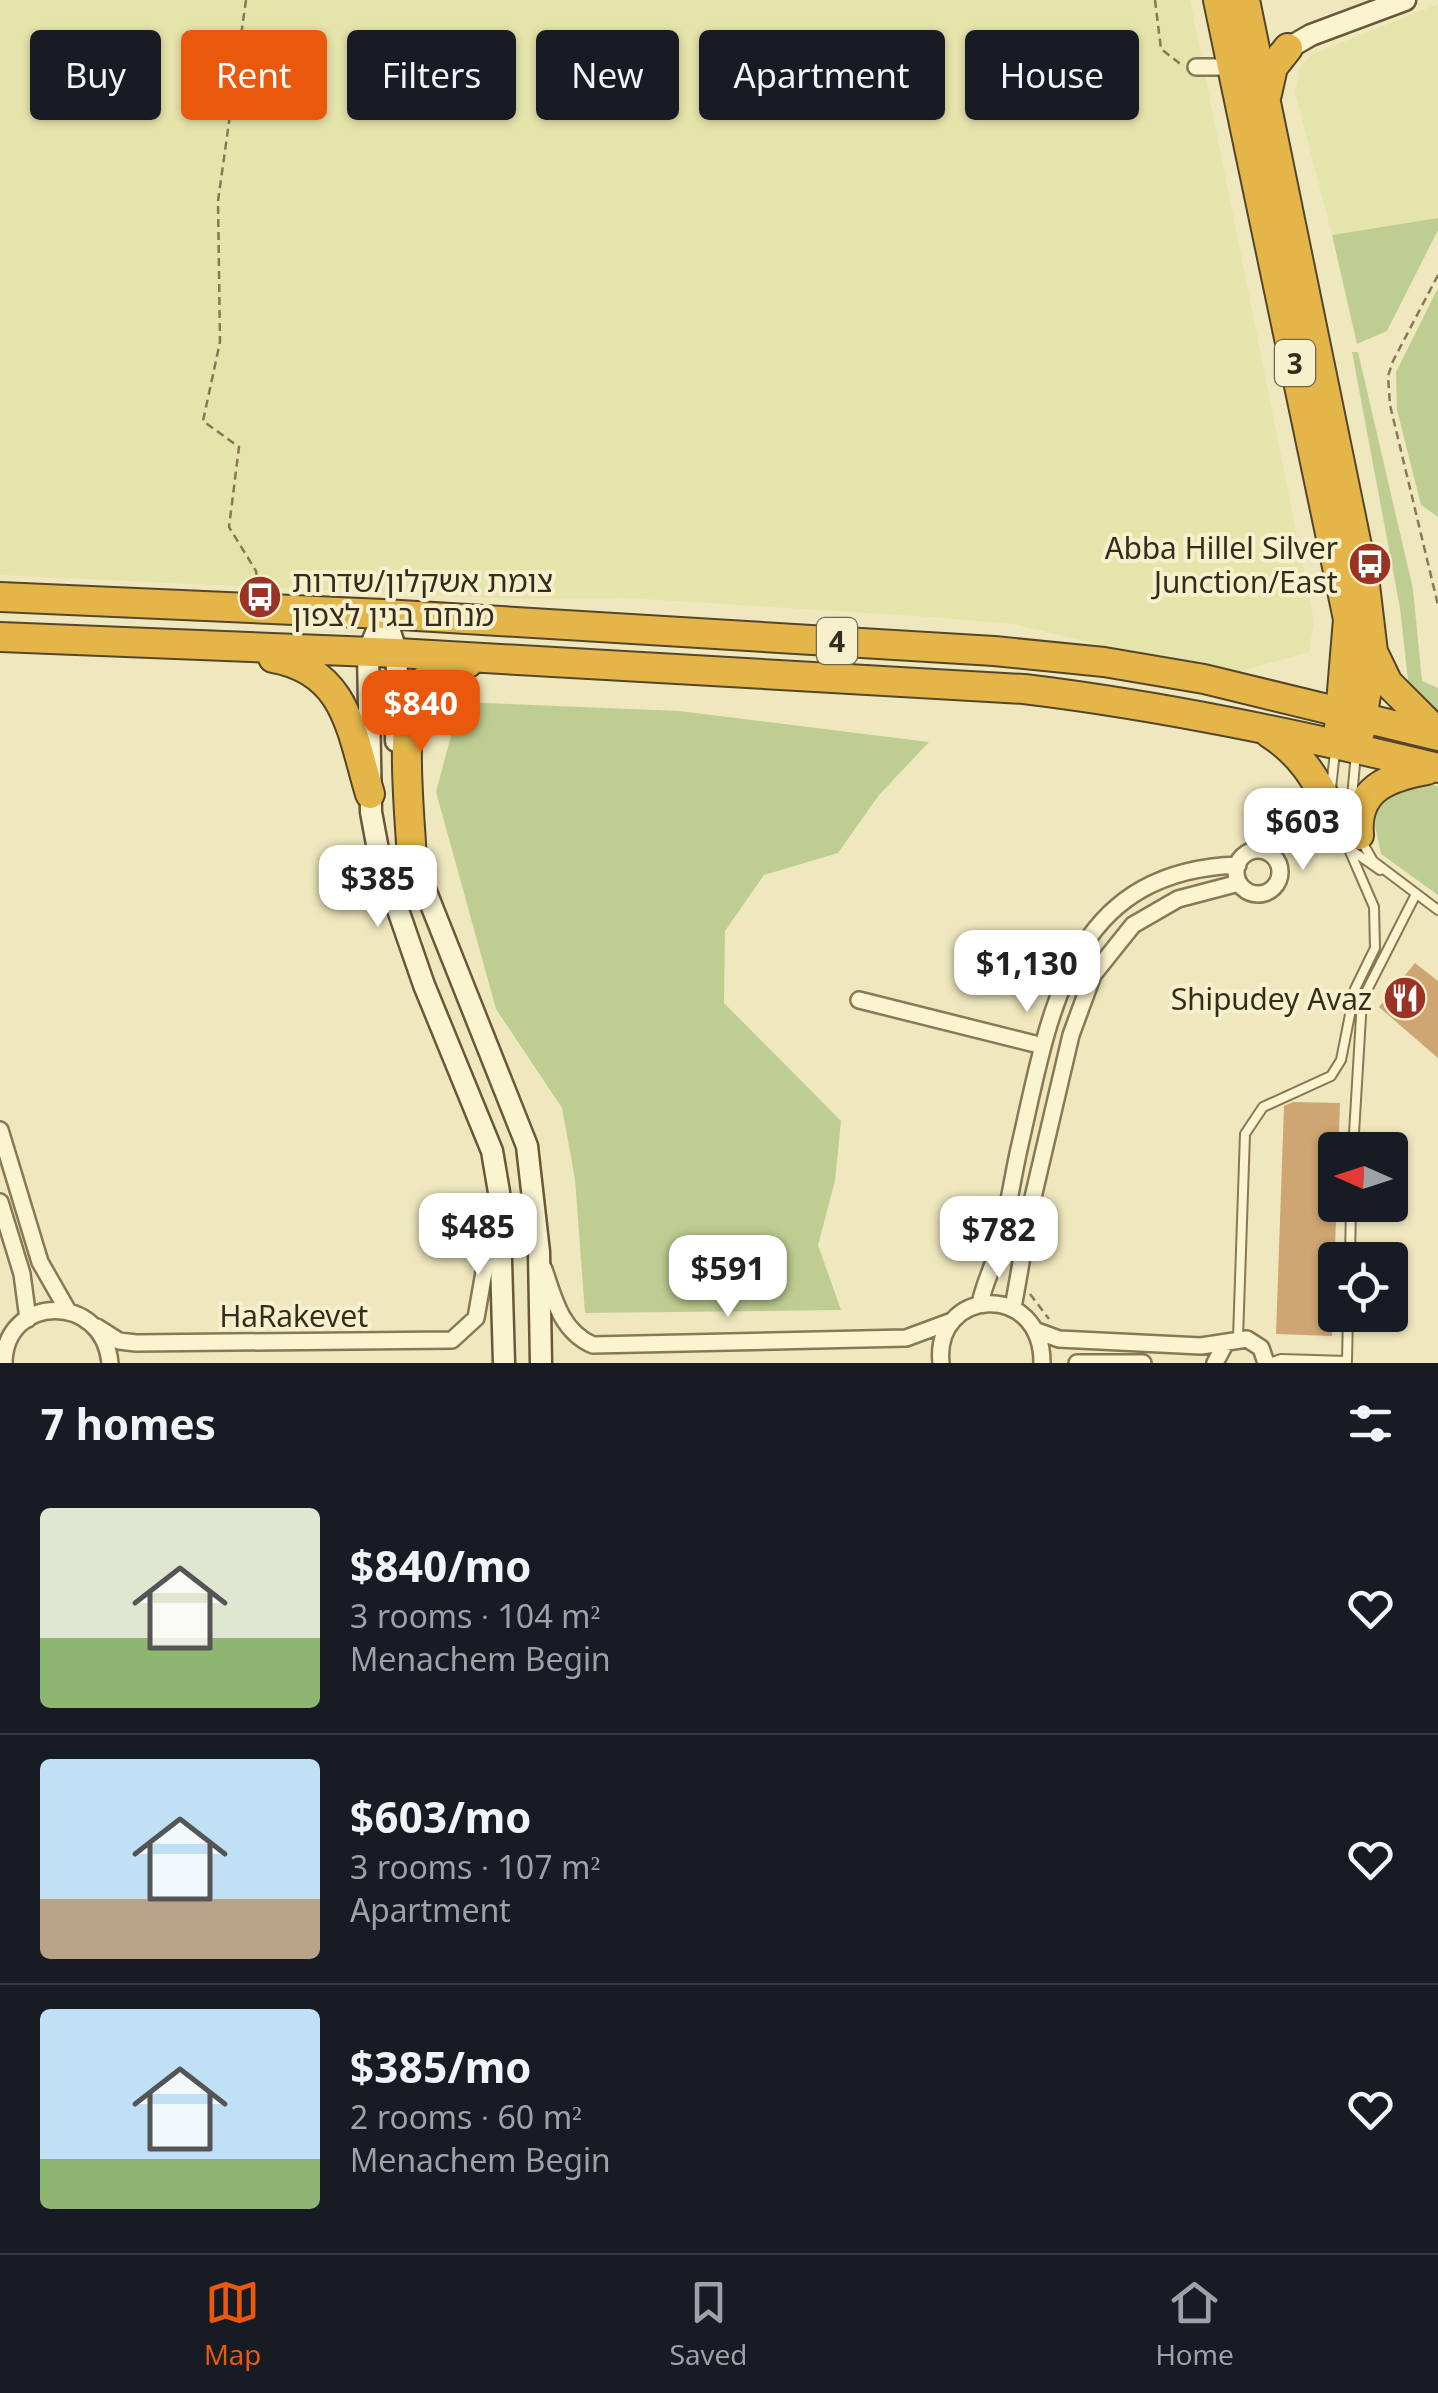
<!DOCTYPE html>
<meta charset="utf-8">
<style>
body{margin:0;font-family:Georgia,"Noto Sans Hebrew",serif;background:#20242c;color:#f1f3f6;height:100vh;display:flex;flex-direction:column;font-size:38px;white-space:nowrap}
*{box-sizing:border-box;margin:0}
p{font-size:32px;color:#9ea1a6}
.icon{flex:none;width:55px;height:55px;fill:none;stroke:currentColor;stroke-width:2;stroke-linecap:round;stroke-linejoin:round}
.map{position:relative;height:1363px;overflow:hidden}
.drawer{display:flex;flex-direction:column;background:#171b24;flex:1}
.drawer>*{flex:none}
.hud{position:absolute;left:30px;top:30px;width:1380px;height:90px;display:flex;gap:20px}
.needle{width:65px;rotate:273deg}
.fabs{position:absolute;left:1318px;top:1132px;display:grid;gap:20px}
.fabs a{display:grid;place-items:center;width:90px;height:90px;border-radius:10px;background:#171b24;box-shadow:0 2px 8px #0004;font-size:50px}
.price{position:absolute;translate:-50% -85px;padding:0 22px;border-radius:20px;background:#fff;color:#222;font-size:32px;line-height:65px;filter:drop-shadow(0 2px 5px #0008)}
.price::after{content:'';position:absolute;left:50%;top:60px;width:30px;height:22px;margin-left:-15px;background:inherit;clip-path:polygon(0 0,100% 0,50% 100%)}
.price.selected{background:#ea580c;color:#fff}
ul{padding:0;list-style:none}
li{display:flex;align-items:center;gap:30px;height:250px;padding:0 40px}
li+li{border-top:2px solid #363941}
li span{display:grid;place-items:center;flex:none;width:280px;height:200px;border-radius:10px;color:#555}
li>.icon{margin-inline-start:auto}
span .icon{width:120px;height:120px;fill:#fffc;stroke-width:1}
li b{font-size:42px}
h2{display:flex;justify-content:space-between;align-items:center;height:120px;padding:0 40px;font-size:42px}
.pill{padding:0 35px;border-radius:10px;background:#171b24;box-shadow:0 2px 8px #0004;font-size:35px;line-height:90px}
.pill.selected{background:#ea580c;color:#fff}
.dock{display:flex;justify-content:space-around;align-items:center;height:140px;border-top:2px solid #363941;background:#171b24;font-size:28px;color:#9ea1a6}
.dock a{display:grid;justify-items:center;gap:5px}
.dock .selected{color:#ea580c}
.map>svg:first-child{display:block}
</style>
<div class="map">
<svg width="1438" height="1363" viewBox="0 0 1438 1363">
<rect width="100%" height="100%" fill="#efe8be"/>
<path fill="#e5e4ab" d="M0 0H1190L1314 621 1309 652 1241 671 1144 655 1013 624 918 616 626 598 513 599 0 575Z
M1438 4V218L1332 235 1295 92 1300 67 1313 54Z"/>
<path fill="#bece92" d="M1438 218V230L1387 331 1357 344 1332 235Z
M1438 288V517L1421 505 1397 410 1396 372Z
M1352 352H1358L1413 589 1422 681 1438 688V711L1426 707 1408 680 1400 608Z
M460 702 679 711 929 742 879 795 838 853 764 875 725 931 724 1003 841 1121 835 1181 818 1245 841 1310 585 1313 575 1179 562 1108 496 1009 436 792Z
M1415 781 1438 786V895L1381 854 1375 826 1379 799Z"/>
<path fill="#cfa672" d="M1415 963 1438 981V1058L1379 1007Z
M1293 1102 1340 1103 1332 1336 1276 1334 1284 1106Z"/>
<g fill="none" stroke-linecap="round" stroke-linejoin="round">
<g stroke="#887856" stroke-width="12">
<path id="lane" d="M1331 788 1335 752
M1351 808 1356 753
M1361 840 1373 861 1438 910
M1351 850 1380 870
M1353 1150 1362 1000 1415 896
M1350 1260 1351 1205
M1238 1338 1245 1134 1263 1107 1331 1076 1341 1060 1355 989 1375 948 1374 907 1335 817
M1269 1363 1281 1359 1347 1361 1348 1315"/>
</g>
<g stroke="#887856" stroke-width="20">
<path id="street" d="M1196 67H1232
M1236 872a22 22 0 1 1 44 0a22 22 0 1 1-44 0Z
M859 1000 1043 1046
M0 1130 40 1262 68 1311
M0 1202 22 1274 28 1319
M544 1269C554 1300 562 1332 593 1345L906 1338 952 1321
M980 1304C983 1288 989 1276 994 1261 1006 1226 1011 1185 1019 1149 1050 1015 1066 871 1238 865
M1013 1308 1031 1206 1071 1035 1093 975 1133 925 1178 899 1239 883
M97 1327 119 1341 136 1343 452 1340 476 1318 494 1215
M1037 1331 1059 1339 1201 1346 1247 1339 1261 1348 1266 1363
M4 1363C5 1294 103 1292 110 1363
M941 1363C933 1288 1042 1280 1042 1363
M1077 1363H1143
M1215 1363 1225 1344"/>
</g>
<g stroke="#6a5839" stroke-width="25">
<path id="secondary" d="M1278 54 1311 35 1405 0
M384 614 397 653 396 741
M384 614 368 652 371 812 379 855 424 985 492 1151 499 1192 504 1363
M409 849 527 1146 539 1252 541 1363"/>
</g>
<g stroke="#55452b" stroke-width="32">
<path id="highway" d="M1218 0 1348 619 1339 727
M1245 0 1365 585 1373 652 1360 732
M1267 94 1273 67 1288 48
M0 597 384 614 994 651 1104 662 1204 679 1438 736
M0 637 397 653 1024 689C1164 706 1301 735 1438 768
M1374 654 1388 683 1438 733
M273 658C347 671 351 731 370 794
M1269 733C1303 755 1315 779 1334 813
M1359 835C1355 789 1388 777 1427 770
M412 862C411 823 397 713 420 685 432 670 451 666 468 663"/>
</g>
<path stroke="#887856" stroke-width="2.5" stroke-dasharray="8 5" stroke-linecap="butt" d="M246 0 218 201 220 342 203 421 239 447 229 527 256 571 258 585
M1155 0 1161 49 1183 66
M1438 275 1393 361 1388 376 1390 405 1438 605
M1030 1294 1049 1319"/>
<use href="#lane" stroke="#faf4d1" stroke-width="8"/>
<use href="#street" stroke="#faf4d1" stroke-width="15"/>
<use href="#secondary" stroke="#faf4d1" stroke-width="20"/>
<use href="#highway" stroke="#e4b549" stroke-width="28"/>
</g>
<defs>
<g id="bus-disc" transform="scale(2.25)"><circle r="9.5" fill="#9a3324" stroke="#f7f0cd"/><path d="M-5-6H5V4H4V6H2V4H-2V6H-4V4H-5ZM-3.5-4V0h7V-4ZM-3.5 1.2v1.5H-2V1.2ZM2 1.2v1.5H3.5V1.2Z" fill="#fff"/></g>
<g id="restaurant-disc" transform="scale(2.25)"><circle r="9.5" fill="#9a3324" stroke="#f7f0cd"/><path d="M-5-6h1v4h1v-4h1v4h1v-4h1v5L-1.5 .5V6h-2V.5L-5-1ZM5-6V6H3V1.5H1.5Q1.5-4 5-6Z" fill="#fff"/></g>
</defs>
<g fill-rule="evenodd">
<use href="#bus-disc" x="1370" y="564"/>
<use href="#bus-disc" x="260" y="597"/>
<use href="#restaurant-disc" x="1405" y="998"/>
</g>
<g text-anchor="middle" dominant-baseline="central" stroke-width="8" stroke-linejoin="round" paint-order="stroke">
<g fill="#f7f0cd" stroke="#716750" stroke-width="2.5">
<rect x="1275" y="340" width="40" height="46" rx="8"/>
<rect x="817" y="618" width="40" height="46" rx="8"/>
</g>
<g font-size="28" font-weight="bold" fill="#372c1b">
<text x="1295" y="363">3</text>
<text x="837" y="641">4</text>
</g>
<g font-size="30" fill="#372c1b" stroke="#f7f0cd" text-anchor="end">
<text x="1338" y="547">Abba Hillel Silver<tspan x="1338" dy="34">Junction/East</tspan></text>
<text x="292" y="580" text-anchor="start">צומת אשקלון/שדרות<tspan x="292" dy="34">מנחם בגין לצפון</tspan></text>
<text x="1372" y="998">Shipudey Avaz</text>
</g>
<g font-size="30" fill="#372c1b" stroke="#f7f0cd">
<text x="294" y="1315">HaRakevet</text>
</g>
</g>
</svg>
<div class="fabs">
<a><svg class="needle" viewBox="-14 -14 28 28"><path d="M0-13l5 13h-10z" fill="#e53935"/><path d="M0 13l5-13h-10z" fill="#9ea1a6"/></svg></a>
<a><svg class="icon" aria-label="locate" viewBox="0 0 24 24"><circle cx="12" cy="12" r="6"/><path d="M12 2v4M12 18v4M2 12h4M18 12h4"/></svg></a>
</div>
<b class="price selected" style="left:421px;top:755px">$840</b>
<b class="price" style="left:1303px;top:873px">$603</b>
<b class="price" style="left:378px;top:930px">$385</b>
<b class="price" style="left:1027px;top:1015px">$1,130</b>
<b class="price" style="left:478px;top:1278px">$485</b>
<b class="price" style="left:999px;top:1281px">$782</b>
<b class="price" style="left:728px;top:1320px">$591</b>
<div class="hud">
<a class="pill">Buy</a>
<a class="pill selected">Rent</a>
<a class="pill">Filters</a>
<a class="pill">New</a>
<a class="pill">Apartment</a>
<a class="pill">House</a>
</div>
</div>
<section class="drawer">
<h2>7 homes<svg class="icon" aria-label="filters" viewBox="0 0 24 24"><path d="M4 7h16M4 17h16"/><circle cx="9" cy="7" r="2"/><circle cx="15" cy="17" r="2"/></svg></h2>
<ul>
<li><span style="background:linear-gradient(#dfe7d0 65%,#8fb573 0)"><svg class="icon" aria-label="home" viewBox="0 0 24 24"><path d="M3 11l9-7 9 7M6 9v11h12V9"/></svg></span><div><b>$840/mo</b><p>3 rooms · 104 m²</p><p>Menachem Begin</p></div><svg class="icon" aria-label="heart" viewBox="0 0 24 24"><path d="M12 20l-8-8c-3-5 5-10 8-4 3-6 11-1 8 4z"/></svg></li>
<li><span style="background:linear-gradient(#bfe0f5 70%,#b9a48a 0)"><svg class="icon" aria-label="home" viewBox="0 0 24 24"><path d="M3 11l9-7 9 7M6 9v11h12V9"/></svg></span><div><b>$603/mo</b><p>3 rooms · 107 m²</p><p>Apartment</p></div><svg class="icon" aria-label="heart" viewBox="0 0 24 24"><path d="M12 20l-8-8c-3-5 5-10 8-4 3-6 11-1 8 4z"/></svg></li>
<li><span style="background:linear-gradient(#bfe0f5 75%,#8fb573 0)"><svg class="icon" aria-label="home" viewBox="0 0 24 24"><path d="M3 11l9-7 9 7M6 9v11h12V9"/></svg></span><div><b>$385/mo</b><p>2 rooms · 60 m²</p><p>Menachem Begin</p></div><svg class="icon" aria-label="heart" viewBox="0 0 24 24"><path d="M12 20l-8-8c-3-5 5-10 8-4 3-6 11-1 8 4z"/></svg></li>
</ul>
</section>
<nav class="dock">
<a class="selected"><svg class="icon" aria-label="map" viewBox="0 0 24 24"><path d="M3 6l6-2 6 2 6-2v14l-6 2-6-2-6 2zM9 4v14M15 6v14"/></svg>Map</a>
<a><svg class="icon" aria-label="saved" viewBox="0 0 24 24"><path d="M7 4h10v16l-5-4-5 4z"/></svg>Saved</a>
<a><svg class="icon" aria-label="home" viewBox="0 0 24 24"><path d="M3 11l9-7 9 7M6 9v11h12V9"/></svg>Home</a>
</nav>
